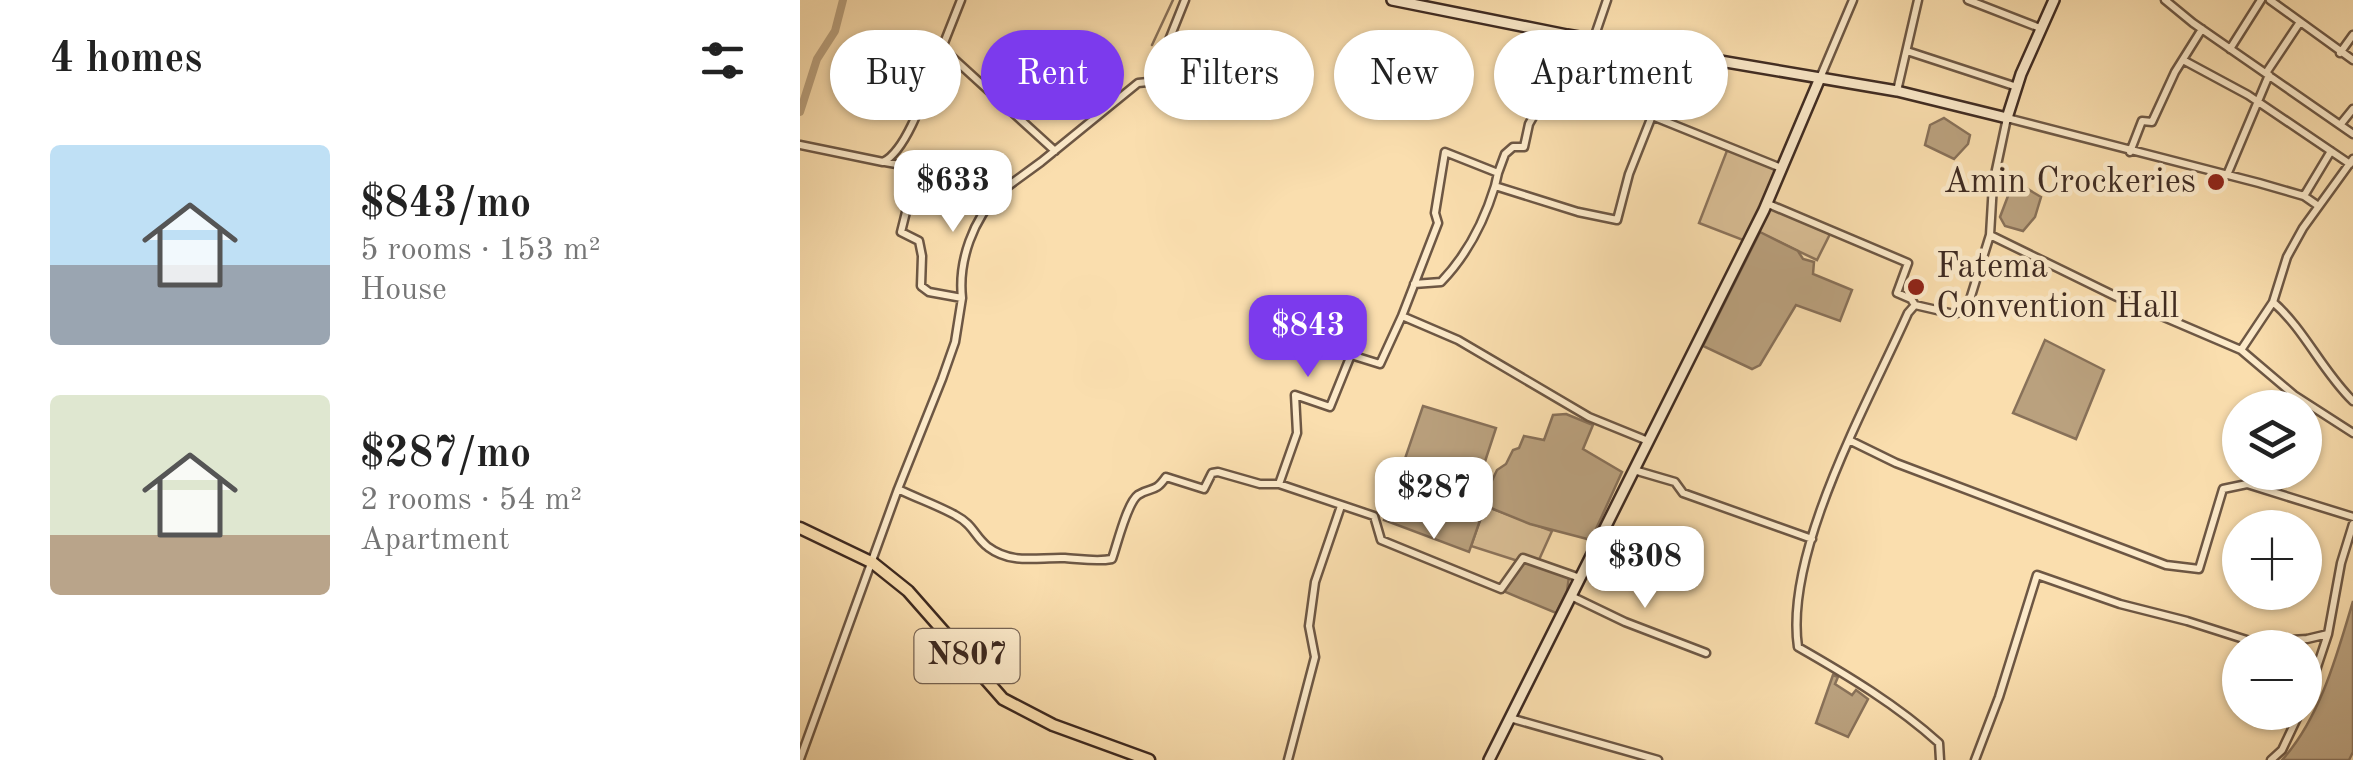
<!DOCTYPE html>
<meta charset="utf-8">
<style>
body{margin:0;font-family:"Old Standard TT",serif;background:#f2f2f2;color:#222;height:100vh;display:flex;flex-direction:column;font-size:38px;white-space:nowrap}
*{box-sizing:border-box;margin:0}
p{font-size:32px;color:#767676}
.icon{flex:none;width:55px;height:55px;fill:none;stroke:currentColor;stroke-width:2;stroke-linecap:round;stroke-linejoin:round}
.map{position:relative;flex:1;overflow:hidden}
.drawer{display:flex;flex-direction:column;background:#fff;width:800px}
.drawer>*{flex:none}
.banner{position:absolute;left:30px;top:30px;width:950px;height:90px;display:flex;gap:20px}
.buttons{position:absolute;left:1422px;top:390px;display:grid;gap:20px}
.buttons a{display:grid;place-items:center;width:100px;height:100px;border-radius:50%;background:#fff;box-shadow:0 2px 8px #0004;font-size:50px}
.price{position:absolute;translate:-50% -85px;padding:0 22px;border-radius:20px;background:#fff;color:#222;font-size:32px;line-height:65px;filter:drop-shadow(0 2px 5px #0008)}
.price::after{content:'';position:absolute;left:50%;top:60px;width:30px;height:22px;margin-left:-15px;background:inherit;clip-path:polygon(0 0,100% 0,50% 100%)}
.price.selected{background:#7c3aed;color:#fff}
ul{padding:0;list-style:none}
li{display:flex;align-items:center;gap:30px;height:250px;padding:0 50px}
li span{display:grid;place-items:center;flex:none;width:280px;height:200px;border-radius:10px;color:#555}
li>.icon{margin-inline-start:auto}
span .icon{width:120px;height:120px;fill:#fffc;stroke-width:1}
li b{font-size:42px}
h2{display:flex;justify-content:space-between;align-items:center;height:120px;padding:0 50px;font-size:42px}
.chip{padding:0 35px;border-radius:45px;background:#fff;box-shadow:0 2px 8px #0004;font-size:35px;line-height:90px}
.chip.selected{background:#7c3aed;color:#fff}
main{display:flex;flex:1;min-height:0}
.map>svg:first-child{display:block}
</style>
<main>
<section class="drawer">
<h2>4 homes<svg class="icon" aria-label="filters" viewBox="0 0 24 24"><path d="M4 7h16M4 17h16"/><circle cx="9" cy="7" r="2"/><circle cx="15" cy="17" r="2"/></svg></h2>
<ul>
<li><span style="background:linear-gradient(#bfe0f5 60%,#9aa5b1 0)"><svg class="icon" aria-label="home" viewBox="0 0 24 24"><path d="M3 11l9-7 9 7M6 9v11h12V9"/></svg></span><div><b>$843/mo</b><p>5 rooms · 153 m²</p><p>House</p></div></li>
<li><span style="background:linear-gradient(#dfe7d0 70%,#b9a48a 0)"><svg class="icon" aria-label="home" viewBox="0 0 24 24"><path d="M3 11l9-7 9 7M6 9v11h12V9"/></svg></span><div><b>$287/mo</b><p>2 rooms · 54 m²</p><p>Apartment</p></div></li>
</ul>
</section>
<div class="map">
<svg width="1553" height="760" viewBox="0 0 1553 760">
<rect width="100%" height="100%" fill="#fadeae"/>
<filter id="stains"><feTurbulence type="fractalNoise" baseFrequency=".002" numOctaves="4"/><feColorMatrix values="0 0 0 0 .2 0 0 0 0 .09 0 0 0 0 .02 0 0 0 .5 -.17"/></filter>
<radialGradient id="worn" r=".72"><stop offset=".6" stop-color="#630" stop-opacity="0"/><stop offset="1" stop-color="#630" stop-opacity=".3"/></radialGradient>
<path fill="#dabf96" stroke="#8c745c" stroke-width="2.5" d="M928 148 982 168 966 202 1031 232 1017 260 954 230 948 242 899 223Z
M685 506 752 531 738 562 718 561 671 546Z"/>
<path fill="#baa17e" stroke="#887159" stroke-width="2.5" d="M1144 118 1170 135 1168 144 1154 159 1125 145 1130 125Z
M1211 188H1226L1241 197 1235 217 1223 231 1205 226 1200 217Z
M960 232 998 251 1003 259 1014 262 1013 274 1052 290 1040 321 996 305 960 365 952 369 903 346Z
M1245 340 1304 370 1276 439 1213 413Z
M623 406 696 428 674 495V502L684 509 669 552 584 520Z
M766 414 793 425 783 449 822 472 791 540 730 524 681 504 697 470 706 464 713 450 719 448 724 436 744 440 753 415Z
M727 562 769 577 767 591 756 613 703 591 718 566Z
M1553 601V752L1549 760H1482C1520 718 1537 655 1553 601Z
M1033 675 1038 677 1035 684 1052 695 1056 690 1068 699 1048 737 1016 723Z"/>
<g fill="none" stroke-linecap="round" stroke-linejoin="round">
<path stroke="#887159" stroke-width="2.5" d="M352 45 373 0"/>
<path stroke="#baa17e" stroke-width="8" d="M0 112 17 59 35 31 43 0"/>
<g stroke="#6d5744" stroke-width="11">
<path id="minor" d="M161 0 142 48 255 151
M1168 0 1240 28
M1365 0 1393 23 1553 134
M1470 0 1553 60
M767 35 750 87 729 124 724 147H713L705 154 698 173 645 152 635 213 638 223 602 316 658 340 789 417 848 441
M69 37 137 60
M794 38 807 0
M1430 49 1461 0
M1107 51 1217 87
M871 53 852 116 981 168
M1540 53 1553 35
M1383 60 1448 95 1550 164
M1466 73 1500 22
M1020 78 1053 0
M1097 91 1118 0
M1540 125 1553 109
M0 145 83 162C110 149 130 77 142 48
M1330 152 1342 121 1352 122 1375 72 1402 29
M85 162 153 174
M698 173 695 186 778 212 817 220 829 174 852 116
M1427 175 1469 75
M1504 196 1531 151
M966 203 1108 263 1097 293 1111 299 1115 305
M1190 235 1317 297 1441 350 1494 395 1553 433
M614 284 641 282C667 255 684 222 695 186
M162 298C158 261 173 219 200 192
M1473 302C1505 330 1522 371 1553 401
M1441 350 1473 302 1487 257 1503 228 1553 159
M1051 441 1096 463 1366 565 1399 569 1423 489 1447 484 1553 517
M834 470 875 482 883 493 1012 539
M479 484 497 433 495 395 530 407 551 355 580 364 602 316
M98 489C116 498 137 505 155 515 174 525 174 536 188 547 212 565 238 557 265 558 281 559 296 562 312 559 317 545 327 503 338 495 352 486 354 494 366 477L404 489 412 473 418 472 460 484H479L574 516 581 540 701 589 723 558 780 578
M771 596 825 622 906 653
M1505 703 1528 634 1541 563 1553 524
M710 718 858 760
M0 759 98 489 142 379 155 342 162 298 129 292 121 286 122 256 119 241 101 232 108 204 122 188 137 187 153 174 200 192 241 162 338 83 348 82 355 75 385 0
M488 760 515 657 509 626 515 582 541 506
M1140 760 1139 743C1097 705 1047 675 998 647 984 551 1069 401 1108 313L1115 305 1154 314 1167 309 1190 235 1193 184 1207 118 1459 183 1504 196 1517 205
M1175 760 1199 697 1237 575 1320 604 1387 621 1453 642 1507 639 1528 634
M1471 760 1482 750 1500 712"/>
</g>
<g stroke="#3e2a21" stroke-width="14">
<path id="secondary" d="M592 0 767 35 1097 91 1207 118 1221 74 1254 0
M689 760 964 210 1020 78"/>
</g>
<g stroke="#3e2a21" stroke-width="15">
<path id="trunk" d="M0 528 73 563 108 591 203 699 253 725 349 760"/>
</g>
<use href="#minor" stroke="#fceaca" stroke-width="6"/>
<use href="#secondary" stroke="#fceaca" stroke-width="9"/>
<use href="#trunk" stroke="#fadeae" stroke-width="10"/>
</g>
<g fill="#8f2418" stroke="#fceaca" stroke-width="4">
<circle cx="1416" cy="182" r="10"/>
<circle cx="1116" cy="287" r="10"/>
</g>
<g text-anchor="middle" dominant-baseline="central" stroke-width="9" stroke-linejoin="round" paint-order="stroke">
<rect fill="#fceaca" stroke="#776454" stroke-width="2.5" x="114.5" y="629" width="105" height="54" rx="8"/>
<g font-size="32" font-weight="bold" fill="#3e2a21">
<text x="167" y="656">N807</text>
</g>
<g font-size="35" fill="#3e2a21" stroke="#fceaca" text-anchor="end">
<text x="1396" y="182">Amin Crockeries</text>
<text x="1136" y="267" text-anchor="start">Fatema<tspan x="1136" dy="40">Convention Hall</tspan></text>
</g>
</g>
<rect width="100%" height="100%" filter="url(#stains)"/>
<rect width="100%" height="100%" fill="url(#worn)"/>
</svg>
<div class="buttons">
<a><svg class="icon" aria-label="layers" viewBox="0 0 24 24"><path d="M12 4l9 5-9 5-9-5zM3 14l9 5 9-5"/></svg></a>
<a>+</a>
<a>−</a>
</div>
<b class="price" style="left:153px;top:235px">$633</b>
<b class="price selected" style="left:508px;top:380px">$843</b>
<b class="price" style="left:634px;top:542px">$287</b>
<b class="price" style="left:845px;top:611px">$308</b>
<div class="banner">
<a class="chip">Buy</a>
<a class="chip selected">Rent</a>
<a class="chip">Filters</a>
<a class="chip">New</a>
<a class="chip">Apartment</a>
</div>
</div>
</main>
